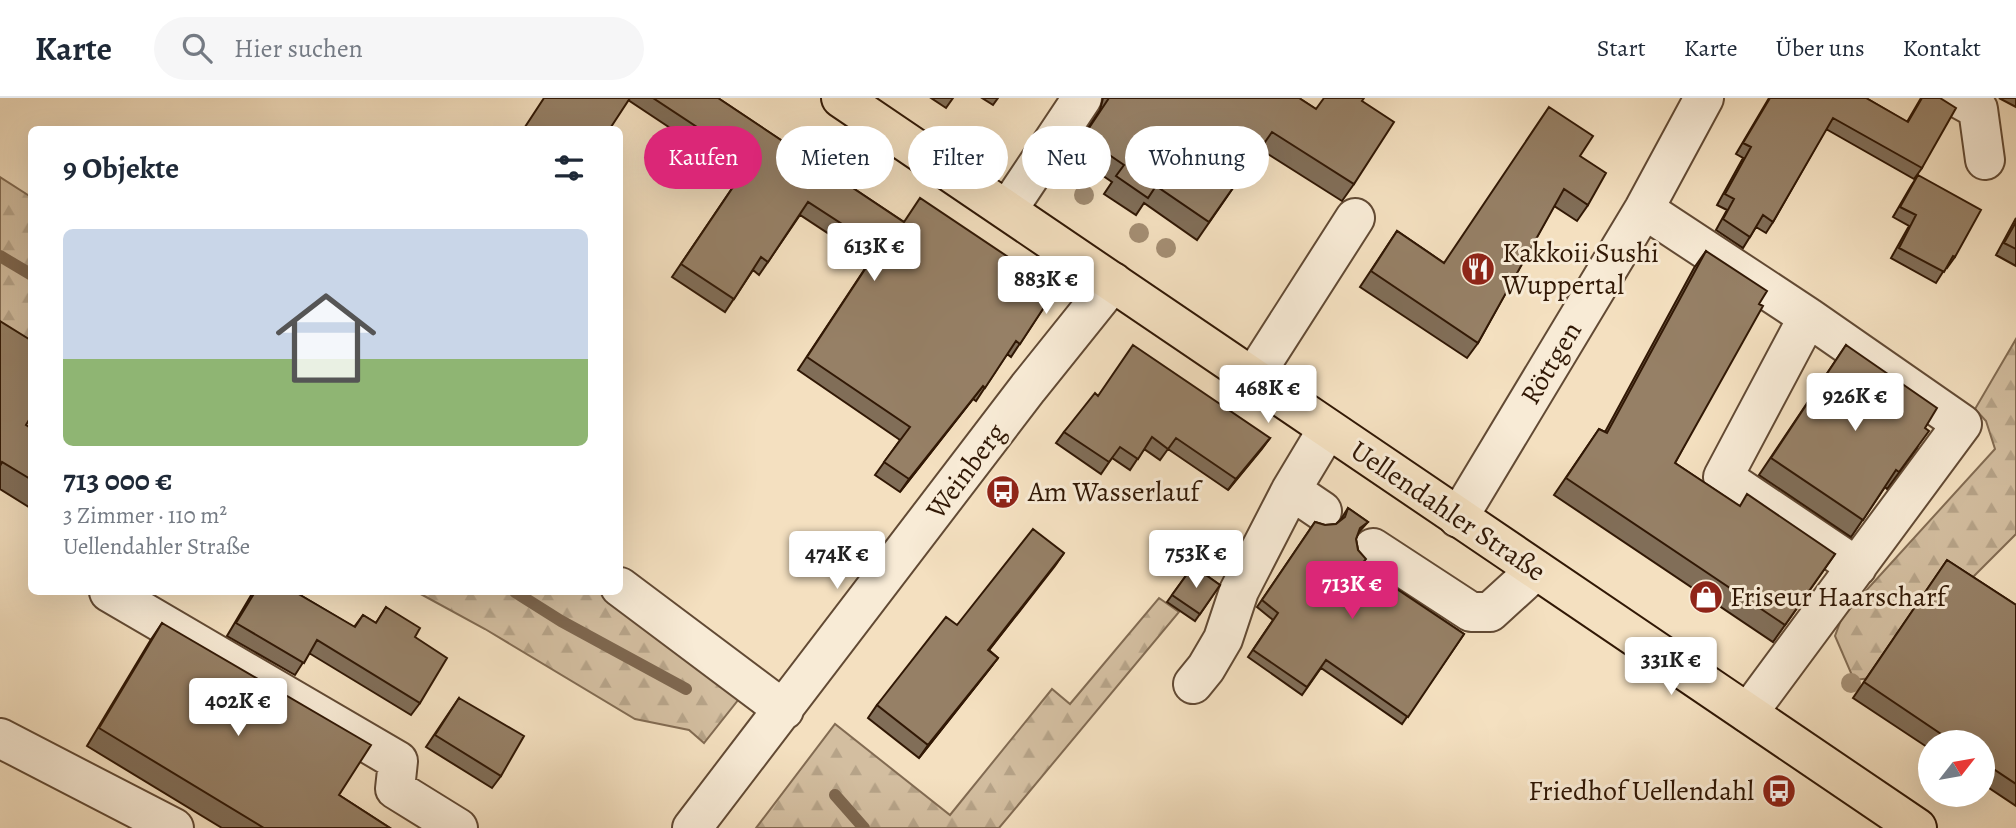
<!DOCTYPE html>
<html lang="de">
<meta charset="utf-8">
<style>
body{margin:0;font-family:Alegreya,serif;background:#f6f6f7;color:#1f2937;height:100vh;display:flex;flex-direction:column;font-size:26px;white-space:nowrap}
*{box-sizing:border-box;margin:0}
p{font-size:23px;color:#747a83}
.icon{flex:none;width:38px;height:38px;fill:none;stroke:currentColor;stroke-width:2;stroke-linecap:round;stroke-linejoin:round}
.map{position:relative;flex:1;overflow:hidden}
.panel{position:absolute;left:28px;top:28px;width:595px;height:469px;display:flex;flex-direction:column;background:#fff;border-radius:10px;box-shadow:0 7px 28px #0002}
.panel>*{flex:none}
.banner{position:absolute;left:644px;top:28px;width:665px;height:63px;display:flex;gap:14px}
.needle{width:46px;rotate:59deg}
.tools{position:absolute;left:1918px;top:632px;display:grid;gap:14px}
.tools a{display:grid;place-items:center;width:77px;height:77px;border-radius:50%;background:#fff;box-shadow:0 7px 28px #0002;font-size:35px}
.price{position:absolute;translate:-50% -60px;padding:0 16px;border-radius:7px;background:#fff;color:#222;font-size:23px;line-height:46px;filter:drop-shadow(0 2px 4px #0008)}
.price::after{content:'';position:absolute;left:50%;top:42px;width:21px;height:16px;margin-left:-10px;background:inherit;clip-path:polygon(0 0,100% 0,50% 100%)}
.price.active{background:#db2777;color:#fff}
ul{padding:0;list-style:none}
li{display:grid;align-content:center;gap:14px;height:371px;padding:0 35px}
li+li{border-top:2px solid #e0e1e3}
li span{display:grid;place-items:center;height:217px;border-radius:10px;color:#555}
li>.icon{margin-inline-start:auto}
span .icon{width:126px;height:126px;fill:#fffc;stroke-width:1}
li b{font-size:30px}
h2{display:flex;justify-content:space-between;align-items:center;height:84px;padding:0 35px;font-size:30px}
.pill{padding:0 24px;border-radius:32px;background:#fff;box-shadow:0 7px 28px #0002;font-size:24px;line-height:63px}
.pill.active{background:#db2777;color:#fff}
header{display:flex;align-items:center;gap:42px;box-sizing:border-box;height:98px;padding:0 35px;background:#fff;border-bottom:2px solid #e0e1e3}
header strong{font-size:33px}
nav{display:flex;gap:38px;margin-inline-start:auto;font-size:24px}
.search{width:490px;height:63px;background:#f6f6f7;display:flex;align-items:center;gap:18px;box-sizing:border-box;padding:0 24px;border-radius:38px;color:#747a83;font-size:26px}
.map>svg:first-child{display:block}
</style>
<header>
<strong>Karte</strong>
<div class="search"><svg class="icon" aria-label="search" viewBox="0 0 24 24"><circle cx="10" cy="10" r="6"/><path d="M15 15l6 6"/></svg>Hier suchen</div>
<nav><a>Start</a><a>Karte</a><a>Über uns</a><a>Kontakt</a></nav>
</header>
<div class="map">
<svg width="2016" height="730" viewBox="0 0 2016 730">
<defs>
<pattern id="forest-firs" width="22" height="20" patternUnits="userSpaceOnUse" patternTransform="scale(1.75)"><rect width="22" height="20" fill="#d3bea0"/><path d="M5 1l3.5 6h-7zM16 11l3.5 6h-7z" fill="#b6a388"/></pattern>
</defs>
<rect width="100%" height="100%" fill="#f4e0c0"/>
<filter id="stains"><feTurbulence type="fractalNoise" baseFrequency=".00286" numOctaves="4"/><feColorMatrix values="0 0 0 0 .2 0 0 0 0 .09 0 0 0 0 .02 0 0 0 .5 -.17"/></filter>
<radialGradient id="worn" r=".72"><stop offset=".6" stop-color="#630" stop-opacity="0"/><stop offset="1" stop-color="#630" stop-opacity=".3"/></radialGradient>
<path fill="url(#forest-firs)" stroke="#826b52" stroke-width="2" d="M0 79 31 99V247L0 226Z
M2016 241V436L1872 580 1854 582 1835 538 1842 519 1995 351 1986 323 1975 311Z
M417 494H612L750 587 704 645 689 632 635 621 485 531Z
M1159 500 1179 514 999 730H756L835 626 950 717 1052 591 1070 606Z"/>
<g fill="none" stroke-linecap="round" stroke-linejoin="round">
<path stroke="#7e674f" stroke-width="12" d="M0 158 32 177
M515 494 561 523 686 591
M835 697 864 730"/>
<g stroke="#624a34" stroke-width="42">
<path id="minor" d="M1958 0 1978 11 1985 62
M1008 111 1082 0
M1644 111 1808 219 1962 326 1748 615
M1808 219 1723 379 1857 469
M1252 281 1355 120
M1291 392 1322 413
M1458 420 1644 111 1704 0
M1373 450 1471 514H1490L1536 472
M620 489 784 612
M109 494 398 663 395 691 458 730
M1193 586 1206 570 1223 541 1239 493 1291 392 1327 332
M0 640 174 730
M692 730 1028 290 1113 184"/>
</g>
<g stroke="#311805" stroke-width="42">
<path id="major" d="M841 0 1917 730"/>
</g>
<use href="#minor" stroke="#f8ebd6" stroke-width="38"/>
<use href="#major" stroke="#f4e0c0" stroke-width="38"/>
</g>
<g fill="#a48e73">
<circle cx="1059" cy="79" r="10"/>
<circle cx="1084" cy="97" r="10"/>
<circle cx="1139" cy="135" r="10"/>
<circle cx="1166" cy="150" r="10"/>
<circle cx="1851" cy="585" r="10"/>
</g>
<path fill="#816e58" stroke="#311805" stroke-width="2" d="M544 0H718L904 124 1056 191 1011 259 1007 256 976 303 973 301 900 394 875 377 900 342 798 272 870 163 800 117 759 177 753 172 725 214 672 179 741 77 628 2Z
M931 0H953L946 10Z
M982 0H998L993 7Z
M1103 0H1299L1316 11 1362 3 1354 86 1342 103 1260 51 1197 142 1144 105 1136 117 1104 96 1112 84 1071 56 1100 12Z
M1769 0H1866L1907 24 1921 0H1940L1922 70 1914 81 1826 31 1773 124 1766 135 1756 129 1743 150 1716 132 1727 112 1717 107 1743 60 1736 56Z
M1999 0H2016V9Z
M1580 58 1588 107 1577 123 1554 108 1478 245 1467 260 1360 189 1397 133 1444 165Z
M1918 77 1955 159 1947 170 1946 169 1936 185 1891 160 1909 128 1893 119 1911 88Z
M2016 120V168L1996 157Z
M1706 153 1759 206 1675 365 1739 408 1835 456 1773 544 1554 397 1599 331 1605 334 1694 170Z
M0 223 26 327 32 331V411L0 391Z
M1846 247 1925 330 1917 350 1887 391 1885 389 1851 439 1759 377Z
M1098 298 1270 340 1228 392 1168 351 1160 362 1144 351 1130 372 1112 360 1101 376 1056 345 1064 334Z
M1348 410 1368 424 1359 434 1356 441 1361 467 1464 536 1402 626 1321 570 1302 597 1248 559 1273 522 1257 509 1315 424 1325 427 1336 426 1341 421Z
M1064 455 989 552 998 560 988 573 919 660 868 620 877 607 957 527Z
M1947 462 2016 507V708L1983 686V644H1930V651L1853 600Z
M1193 468 1220 487 1195 523 1167 504Z
M253 494H295L354 529 363 517 376 525 386 509 415 539 420 605 411 617 309 555 295 577 227 538Z
M162 525 339 697 390 730H222L87 648 150 543Z
M459 600 501 678 492 690 426 649Z"/>
<path fill="#695a47" stroke="#311805" stroke-width="2" d="M983 288 973 301 900 394 909 381Z
M1270 340 1262 351 1228 392 1236 381Z
M1064 455 1055 468 979 565 988 552Z
M998 560 988 573 919 660 928 647Z"/>
<path fill="#968066" stroke="#311805" stroke-width="2" d="M544 0H630L609 32H523Z
M653 0H718L904 124 920 100 1056 191 1020 246 1016 243 985 290 983 288 909 381 884 364 910 329 807 259 879 150 808 104 768 164 761 159 734 201 681 166 750 64Z
M1109 0H1299L1316 11 1324 0H1364L1362 3 1394 24 1354 86 1272 34 1209 124 1156 88 1148 100 1116 78 1124 67 1083 39Z
M1770 0H1866L1908 24 1922 0H1940L1956 10 1922 70 1833 20 1773 124 1763 117 1750 139 1723 121 1734 101 1725 96 1751 49 1743 45Z
M1549 9 1593 38 1580 58 1606 75 1588 107 1564 91 1478 245 1371 173 1397 133 1444 165Z
M1918 77 1981 112 1955 159 1953 158 1944 174 1899 150 1916 117 1900 109Z
M2016 124V151L2004 145Z
M1706 153 1767 193 1759 206 1763 208 1675 365 1740 408 1747 396 1835 456 1785 527 1566 380 1599 331 1607 335Z
M0 223 32 243V317L26 327 32 331V382L2 364 0 368Z
M1133 247 1270 340 1236 381 1176 340 1168 351 1152 339 1138 361 1120 349 1109 364 1064 334 1095 295 1098 298Z
M1846 247 1937 310 1925 330 1929 333 1899 374 1896 372 1863 422 1771 360Z
M1348 410 1368 424 1360 430 1356 441 1358 452 1366 461 1361 467 1464 536 1408 619 1326 562 1307 589 1253 552 1278 515 1262 502 1315 424 1325 427 1336 426 1345 419Z
M1033 431 1064 455 988 552 998 560 928 647 877 607 946 519 957 527Z
M1947 462 2016 507V686L1983 664V644H1953L1864 584Z
M1193 468 1220 487 1200 516 1172 497Z
M255 494H295L355 529 363 517 376 525 386 509 420 530 415 539 447 560 420 605 317 542 304 565 236 525Z
M162 525 371 647 339 697 390 730H264L99 630Z
M459 600 524 638 501 678 435 637Z"/>
<defs>
<g id="restaurant-disc" transform="scale(1.75)"><circle r="9.5" fill="#8f2418" stroke="#f8ebd6"/><path d="M-5-6h1v4h1v-4h1v4h1v-4h1v5L-1.5 .5V6h-2V.5L-5-1ZM5-6V6H3V1.5H1.5Q1.5-4 5-6Z" fill="#fff"/></g>
<g id="bus-disc" transform="scale(1.75)"><circle r="9.5" fill="#8f2418" stroke="#f8ebd6"/><path d="M-5-6H5V4H4V6H2V4H-2V6H-4V4H-5ZM-3.5-4V0h7V-4ZM-3.5 1.2v1.5H-2V1.2ZM2 1.2v1.5H3.5V1.2Z" fill="#fff"/></g>
<g id="shop-disc" transform="scale(1.75)"><circle r="9.5" fill="#8f2418" stroke="#f8ebd6"/><path d="M-5-2.5h2.3a2.7 3.5 0 0 1 5.4 0H5L5.5 6h-11ZM-1.5-2.5h3a1.5 2.3 0 0 0-3 0Z" fill="#fff"/></g>
</defs>
<g fill-rule="evenodd">
<use href="#restaurant-disc" x="1478" y="171"/>
<use href="#bus-disc" x="1003" y="394"/>
<use href="#shop-disc" x="1706" y="499"/>
<use href="#bus-disc" x="1779" y="693"/>
</g>
<g text-anchor="middle" dominant-baseline="central" stroke-width="6" stroke-linejoin="round" paint-order="stroke">
<g font-size="28" fill="#311805" stroke="#f8ebd6" text-anchor="start">
<text x="1502" y="155">Kakkoii Sushi<tspan x="1502" dy="32">Wuppertal</tspan></text>
<text x="1028" y="394">Am Wasserlauf</text>
<text x="1730" y="499">Friseur Haarscharf</text>
<text x="1754" y="693" text-anchor="end">Friedhof Uellendahl</text>
</g>
<g font-size="28" fill="#311805" stroke="#f8ebd6">
<text transform="translate(1551 265) rotate(-59)">Röttgen</text>
<text transform="translate(966 373) rotate(-53)">Weinberg</text>
<text transform="translate(1448 413) rotate(34)">Uellendahler Straße</text>
</g>
</g>
<rect width="100%" height="100%" filter="url(#stains)"/>
<rect width="100%" height="100%" fill="url(#worn)"/>
</svg>
<div class="tools">
<a><svg class="needle" viewBox="-14 -14 28 28"><path d="M0-13l5 13h-10z" fill="#e53935"/><path d="M0 13l5-13h-10z" fill="#747a83"/></svg></a>
</div>
<b class="price" style="left:874px;top:185px">613K €</b>
<b class="price" style="left:1046px;top:218px">883K €</b>
<b class="price" style="left:1268px;top:327px">468K €</b>
<b class="price" style="left:1855px;top:335px">926K €</b>
<b class="price" style="left:1196px;top:492px">753K €</b>
<b class="price" style="left:837px;top:493px">474K €</b>
<b class="price active" style="left:1352px;top:523px">713K €</b>
<b class="price" style="left:1671px;top:599px">331K €</b>
<b class="price" style="left:238px;top:640px">402K €</b>
<div class="banner">
<a class="pill active">Kaufen</a>
<a class="pill">Mieten</a>
<a class="pill">Filter</a>
<a class="pill">Neu</a>
<a class="pill">Wohnung</a>
</div>
<section class="panel">
<h2>9 Objekte<svg class="icon" aria-label="filters" viewBox="0 0 24 24"><path d="M4 7h16M4 17h16"/><circle cx="9" cy="7" r="2"/><circle cx="15" cy="17" r="2"/></svg></h2>
<ul>
<li><span style="background:linear-gradient(#c9d6e8 60%,#8fb573 0)"><svg class="icon" aria-label="home" viewBox="0 0 24 24"><path d="M3 11l9-7 9 7M6 9v11h12V9"/></svg></span><div><b>713 000 €</b><p>3 Zimmer · 110 m²</p><p>Uellendahler Straße</p></div></li>
</ul>
</section>
</div>
